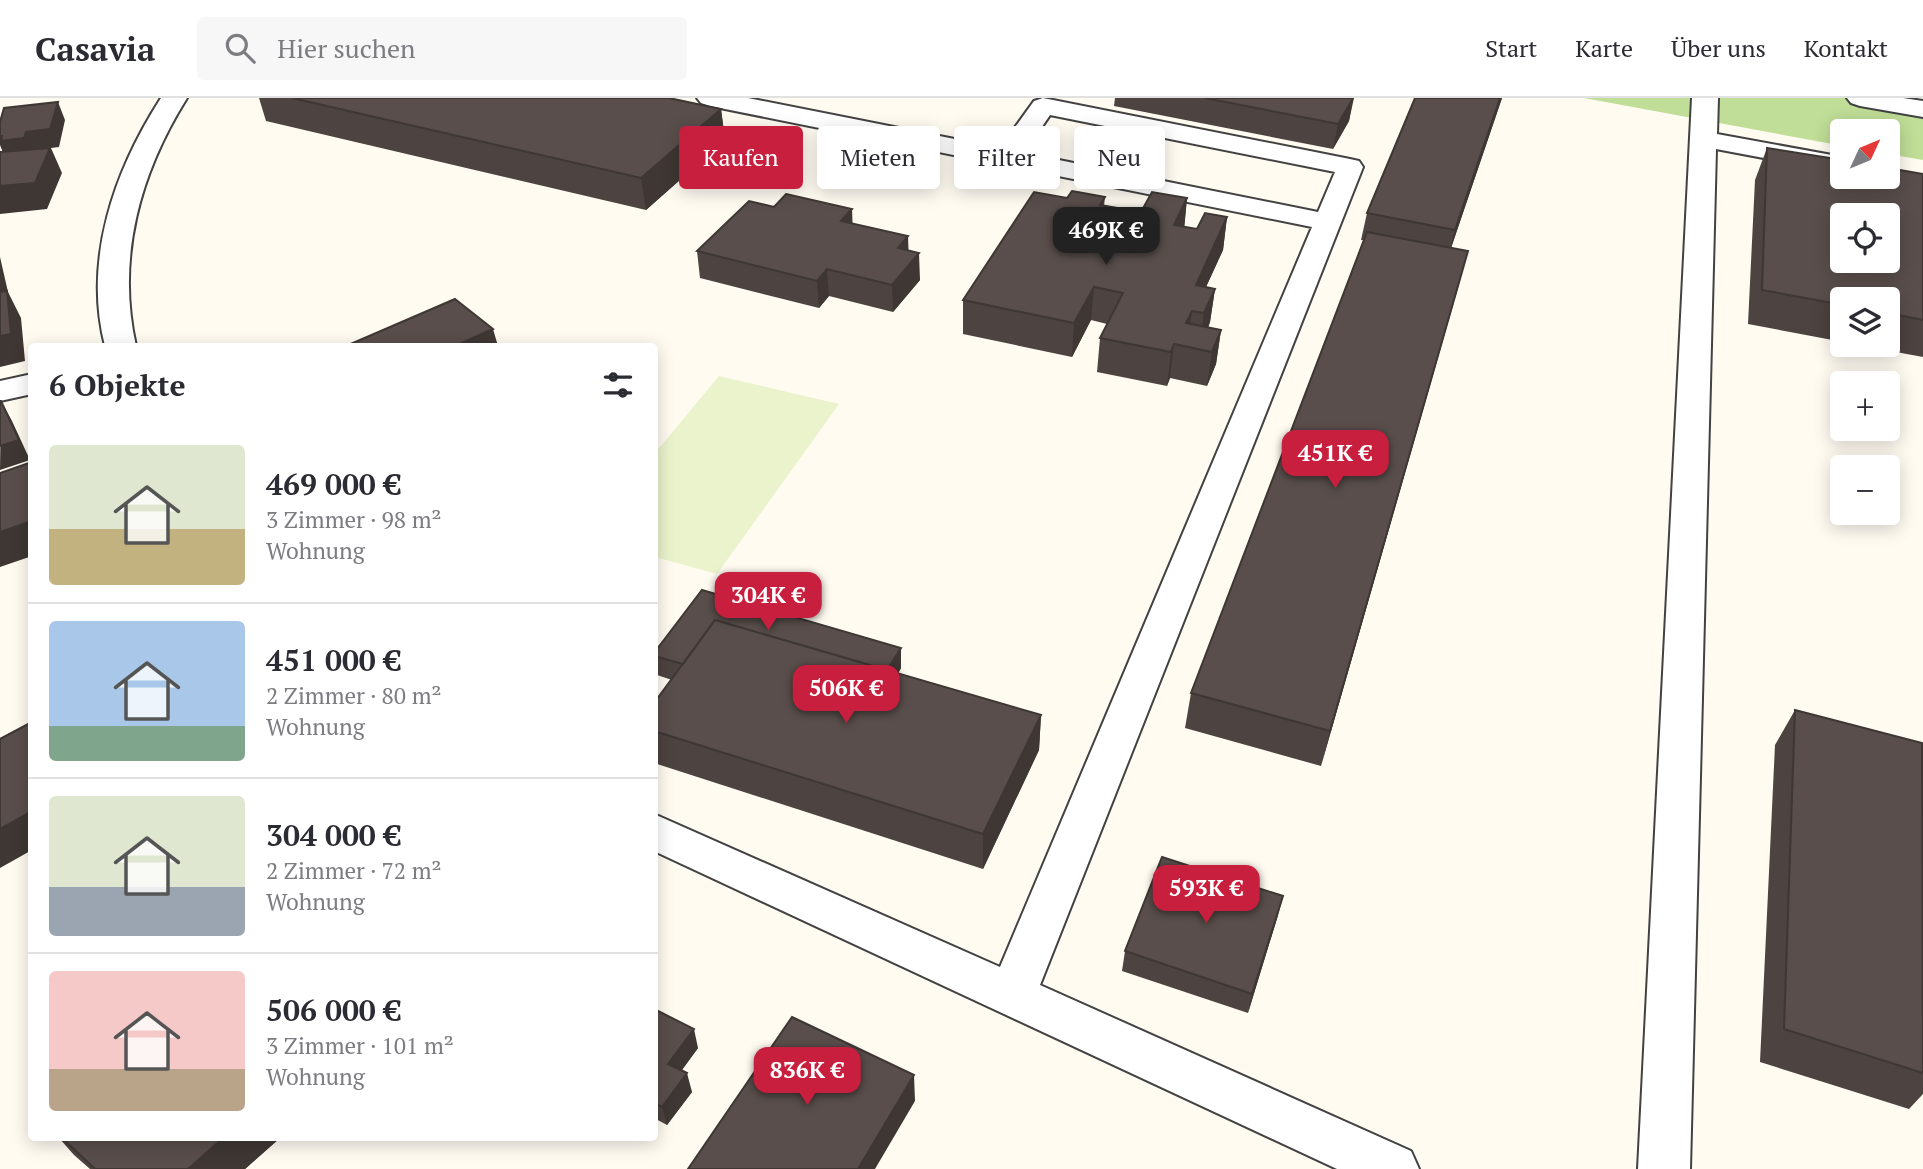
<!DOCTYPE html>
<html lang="de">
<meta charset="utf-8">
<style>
body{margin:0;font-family:"PT Serif",serif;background:#f7f7f7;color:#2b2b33;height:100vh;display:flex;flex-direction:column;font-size:26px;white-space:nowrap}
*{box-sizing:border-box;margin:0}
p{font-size:23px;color:#7c7c81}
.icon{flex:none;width:38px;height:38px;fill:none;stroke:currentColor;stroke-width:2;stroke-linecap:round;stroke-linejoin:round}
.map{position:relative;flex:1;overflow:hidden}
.drawer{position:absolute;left:28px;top:245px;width:630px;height:798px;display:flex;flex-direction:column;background:#fff;border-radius:7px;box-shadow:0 4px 18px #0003}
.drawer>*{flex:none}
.guide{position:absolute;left:679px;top:28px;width:665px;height:63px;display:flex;gap:14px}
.needle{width:46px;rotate:46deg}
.fabs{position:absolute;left:1830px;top:21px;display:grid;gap:14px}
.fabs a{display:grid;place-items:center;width:70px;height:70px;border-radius:7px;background:#fff;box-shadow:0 4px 18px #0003;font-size:35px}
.price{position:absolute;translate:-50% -60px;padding:0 16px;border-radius:14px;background:#c71f3d;color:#fff;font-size:23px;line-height:46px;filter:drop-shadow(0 2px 4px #0008)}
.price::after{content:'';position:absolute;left:50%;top:42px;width:21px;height:16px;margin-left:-10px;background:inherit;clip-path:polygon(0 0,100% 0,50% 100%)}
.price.on{background:#222;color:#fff}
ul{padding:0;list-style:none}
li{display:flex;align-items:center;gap:21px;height:175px;padding:0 21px}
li+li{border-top:2px solid #e1e1e2}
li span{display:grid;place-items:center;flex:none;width:196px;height:140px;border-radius:7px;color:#555}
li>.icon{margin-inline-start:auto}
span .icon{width:84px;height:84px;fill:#fffc;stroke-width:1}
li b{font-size:30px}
h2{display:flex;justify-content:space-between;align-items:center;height:84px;padding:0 21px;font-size:30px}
.chip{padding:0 24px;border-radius:7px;background:#fff;box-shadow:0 4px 18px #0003;font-size:24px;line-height:63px}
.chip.on{background:#c71f3d;color:#fff}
header{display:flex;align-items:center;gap:42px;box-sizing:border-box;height:98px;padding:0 35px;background:#fff;border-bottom:2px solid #e1e1e2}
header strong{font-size:33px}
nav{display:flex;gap:38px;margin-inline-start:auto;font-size:24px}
.search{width:490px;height:63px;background:#f7f7f7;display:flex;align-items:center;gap:18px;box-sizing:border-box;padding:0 24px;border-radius:7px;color:#7c7c81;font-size:26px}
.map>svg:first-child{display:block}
</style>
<header>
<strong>Casavia</strong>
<div class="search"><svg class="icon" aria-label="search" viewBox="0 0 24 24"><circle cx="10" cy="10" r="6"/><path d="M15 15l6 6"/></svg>Hier suchen</div>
<nav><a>Start</a><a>Karte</a><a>Über uns</a><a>Kontakt</a></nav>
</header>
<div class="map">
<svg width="1923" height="1071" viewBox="0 0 1923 1071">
<rect width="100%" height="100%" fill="#fffbf1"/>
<path fill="#c0de97" d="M1584 0H1861L1923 11V62L1888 56V33H1843V48Z"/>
<path fill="#eaf3cb" d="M719 278 839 306 717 476 655 459V355Z"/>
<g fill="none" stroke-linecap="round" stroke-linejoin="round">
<g stroke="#424242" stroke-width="4">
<path id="minor" d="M161 0H187C140 75 116 160 136 248H105C83 162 114 73 161 0Z
M697 0H748L1000 50 1034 3 1043 0 1350 61 1359 63 1363 69 1040 887 1411 1053 1419 1071H1337L654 753V716L1000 869 1312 129 710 8 701 5ZM1050 17 1335 74 1318 114 1024 55Z
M1692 0H1718L1717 36 1843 59V75L1716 51 1690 1071H1638Z
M1847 0H1903L1923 3V19L1860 8 1851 5Z
M32 276V296L0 303V283Z"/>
</g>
<use href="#minor" fill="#fff" fill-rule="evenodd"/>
</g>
<path fill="#4d4340" d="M259 0H669L721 11 725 42 646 112 266 23Z
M1115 0H1354L1349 23 1333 51 1114 8Z
M1415 0H1502L1451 150 1459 186 1321 668 1185 630 1191 595 1364 142H1361L1367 115Z
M1767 50 1923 76V259L1858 247H1888V201H1843V244L1748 226 1755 82Z
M1105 99 1104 108 1141 114 1187 100 1184 129 1197 131 1227 119 1223 152 1206 189 1215 191 1210 224 1208 230 1221 232 1216 266 1207 288 1170 280 1167 288 1097 274 1100 240 1107 226 1091 222 1072 259 963 236V202L1067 100Z
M853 126 908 153 920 182 893 214 829 198 819 210 700 180 697 153Z
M654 555 901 570 898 576 1041 617 1039 652 983 771 654 665V633L672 582 657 577 654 564Z
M1795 612 1923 657V996L1909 1011 1760 964 1775 647Z
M1278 817 1248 915 1122 873 1125 853Z
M654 911 698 950 682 972 692 994 667 1027 654 1020Z
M59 1040H280L245 1071H90L74 1057Z"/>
<path fill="#3e3734" d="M1353 0 1349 23 1333 51 1338 26Z
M1500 0H1502L1448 159 1455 132Z
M58 4 65 22 59 49 51 50 62 75 47 111 0 116V88L4 57 0 47V38L26 34Z
M721 11 725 42 646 112 641 80Z
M1187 100 1184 133 1174 127Z
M852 111 853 137 841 123Z
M1227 119 1223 152 1195 213 1196 187Z
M908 138 909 165 898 150Z
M1468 153 1459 186 1321 668 1330 633Z
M919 155 920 182 893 214 892 187Z
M0 159 8 194 21 220 25 263 0 269Z
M827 171 829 198 819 210 817 183Z
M1094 189 1091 222 1072 259 1074 225Z
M1215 191 1210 224 1200 249 1204 215Z
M1192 213 1187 246 1186 225Z
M493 231 498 248H455Z
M1221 232 1216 266 1207 288 1212 254Z
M1174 246 1170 280 1167 288 1171 254Z
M1 303 12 323 30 362 0 372Z
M32 423V458L0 469V434Z
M901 550V570L880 605 879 585Z
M1041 617 1039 652 983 771V736Z
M32 713V752L0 770V731Z
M1283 798 1278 817 1248 915 1252 896Z
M694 931 698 950 673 984 668 966Z
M687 975 692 994 667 1027 662 1009Z
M914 977 915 1003 875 1071H858Z
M223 1040H280L245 1071H188Z"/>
<path fill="#594e4b" stroke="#3e3734" stroke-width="2" fill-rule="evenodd" d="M292 0H669L721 11 641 80Z
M1205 0H1353L1338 26Z
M1415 0H1500L1455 132 1367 115Z
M58 4 50 31 26 34 24 40 1 43 2 38H0V24L4 10Z
M50 50 35 85 0 88V54Z
M1767 50 1843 62V79H1888V70L1923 76V222L1888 215V201H1843V207L1762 192ZM1843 117H1888V163H1843Z
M1072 93 1105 99 1100 107 1141 114 1152 94 1187 100 1174 127 1197 131 1205 115 1227 119 1196 187 1215 191 1204 215 1192 213 1186 225 1221 232 1212 254 1174 246 1171 254 1100 240 1123 195 1094 189 1074 225 963 202 1034 94 1067 100Z
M786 96 852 111 841 123 908 138 898 150 919 155 892 187 827 171 817 183 697 153 749 103 774 109Z
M1367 134 1468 153 1330 633 1191 595Z
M7 193 11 236 0 238V194Z
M455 201 493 231 455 248H346Z
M0 303H1L19 342 0 348Z
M32 364V423L0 434V375Z
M702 492 901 550 887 572 715 522 683 566 654 558V555Z
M715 522 1041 617 983 736 654 633V605Z
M1795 612 1922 645 1923 975 1784 931Z
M32 624V713L0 731V641Z
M1162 759 1283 798 1252 896 1125 853Z
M654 911 694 931 668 966 687 975 662 1009 654 1005Z
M792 919 914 977 858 1071H688Z
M62 1040H223L188 1071H95Z"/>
</svg>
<div class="fabs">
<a><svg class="needle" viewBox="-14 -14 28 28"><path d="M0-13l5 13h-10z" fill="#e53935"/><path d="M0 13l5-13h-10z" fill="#7c7c81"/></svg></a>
<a><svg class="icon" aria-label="locate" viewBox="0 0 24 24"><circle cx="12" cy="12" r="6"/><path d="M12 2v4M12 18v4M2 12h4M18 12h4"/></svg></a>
<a><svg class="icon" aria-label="layers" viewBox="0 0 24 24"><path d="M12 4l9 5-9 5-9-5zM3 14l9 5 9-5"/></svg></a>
<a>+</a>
<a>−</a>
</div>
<b class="price on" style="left:1106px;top:169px">469K €</b>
<b class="price" style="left:1335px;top:392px">451K €</b>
<b class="price" style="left:768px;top:534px">304K €</b>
<b class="price" style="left:846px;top:627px">506K €</b>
<b class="price" style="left:1206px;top:827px">593K €</b>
<b class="price" style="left:807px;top:1009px">836K €</b>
<div class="guide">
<a class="chip on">Kaufen</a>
<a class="chip">Mieten</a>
<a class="chip">Filter</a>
<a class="chip">Neu</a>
</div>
<section class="drawer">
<h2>6 Objekte<svg class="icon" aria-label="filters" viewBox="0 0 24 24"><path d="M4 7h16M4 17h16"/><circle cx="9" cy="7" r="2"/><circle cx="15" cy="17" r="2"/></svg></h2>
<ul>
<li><span style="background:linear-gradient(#dfe7d0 60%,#c2b280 0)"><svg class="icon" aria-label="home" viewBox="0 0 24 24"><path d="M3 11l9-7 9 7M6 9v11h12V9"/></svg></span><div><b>469 000 €</b><p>3 Zimmer · 98 m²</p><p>Wohnung</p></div></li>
<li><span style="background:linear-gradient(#a9c7e8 75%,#7fa58c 0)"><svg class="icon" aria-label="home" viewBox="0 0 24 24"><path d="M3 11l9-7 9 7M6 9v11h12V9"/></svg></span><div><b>451 000 €</b><p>2 Zimmer · 80 m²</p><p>Wohnung</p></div></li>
<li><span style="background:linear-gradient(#dfe7d0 65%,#9aa5b1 0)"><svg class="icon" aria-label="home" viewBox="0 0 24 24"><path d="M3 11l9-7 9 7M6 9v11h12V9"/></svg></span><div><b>304 000 €</b><p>2 Zimmer · 72 m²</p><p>Wohnung</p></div></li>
<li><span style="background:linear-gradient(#f6c9c9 70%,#b9a48a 0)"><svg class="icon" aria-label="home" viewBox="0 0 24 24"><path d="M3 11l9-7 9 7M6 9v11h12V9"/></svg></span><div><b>506 000 €</b><p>3 Zimmer · 101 m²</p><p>Wohnung</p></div></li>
</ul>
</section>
</div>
